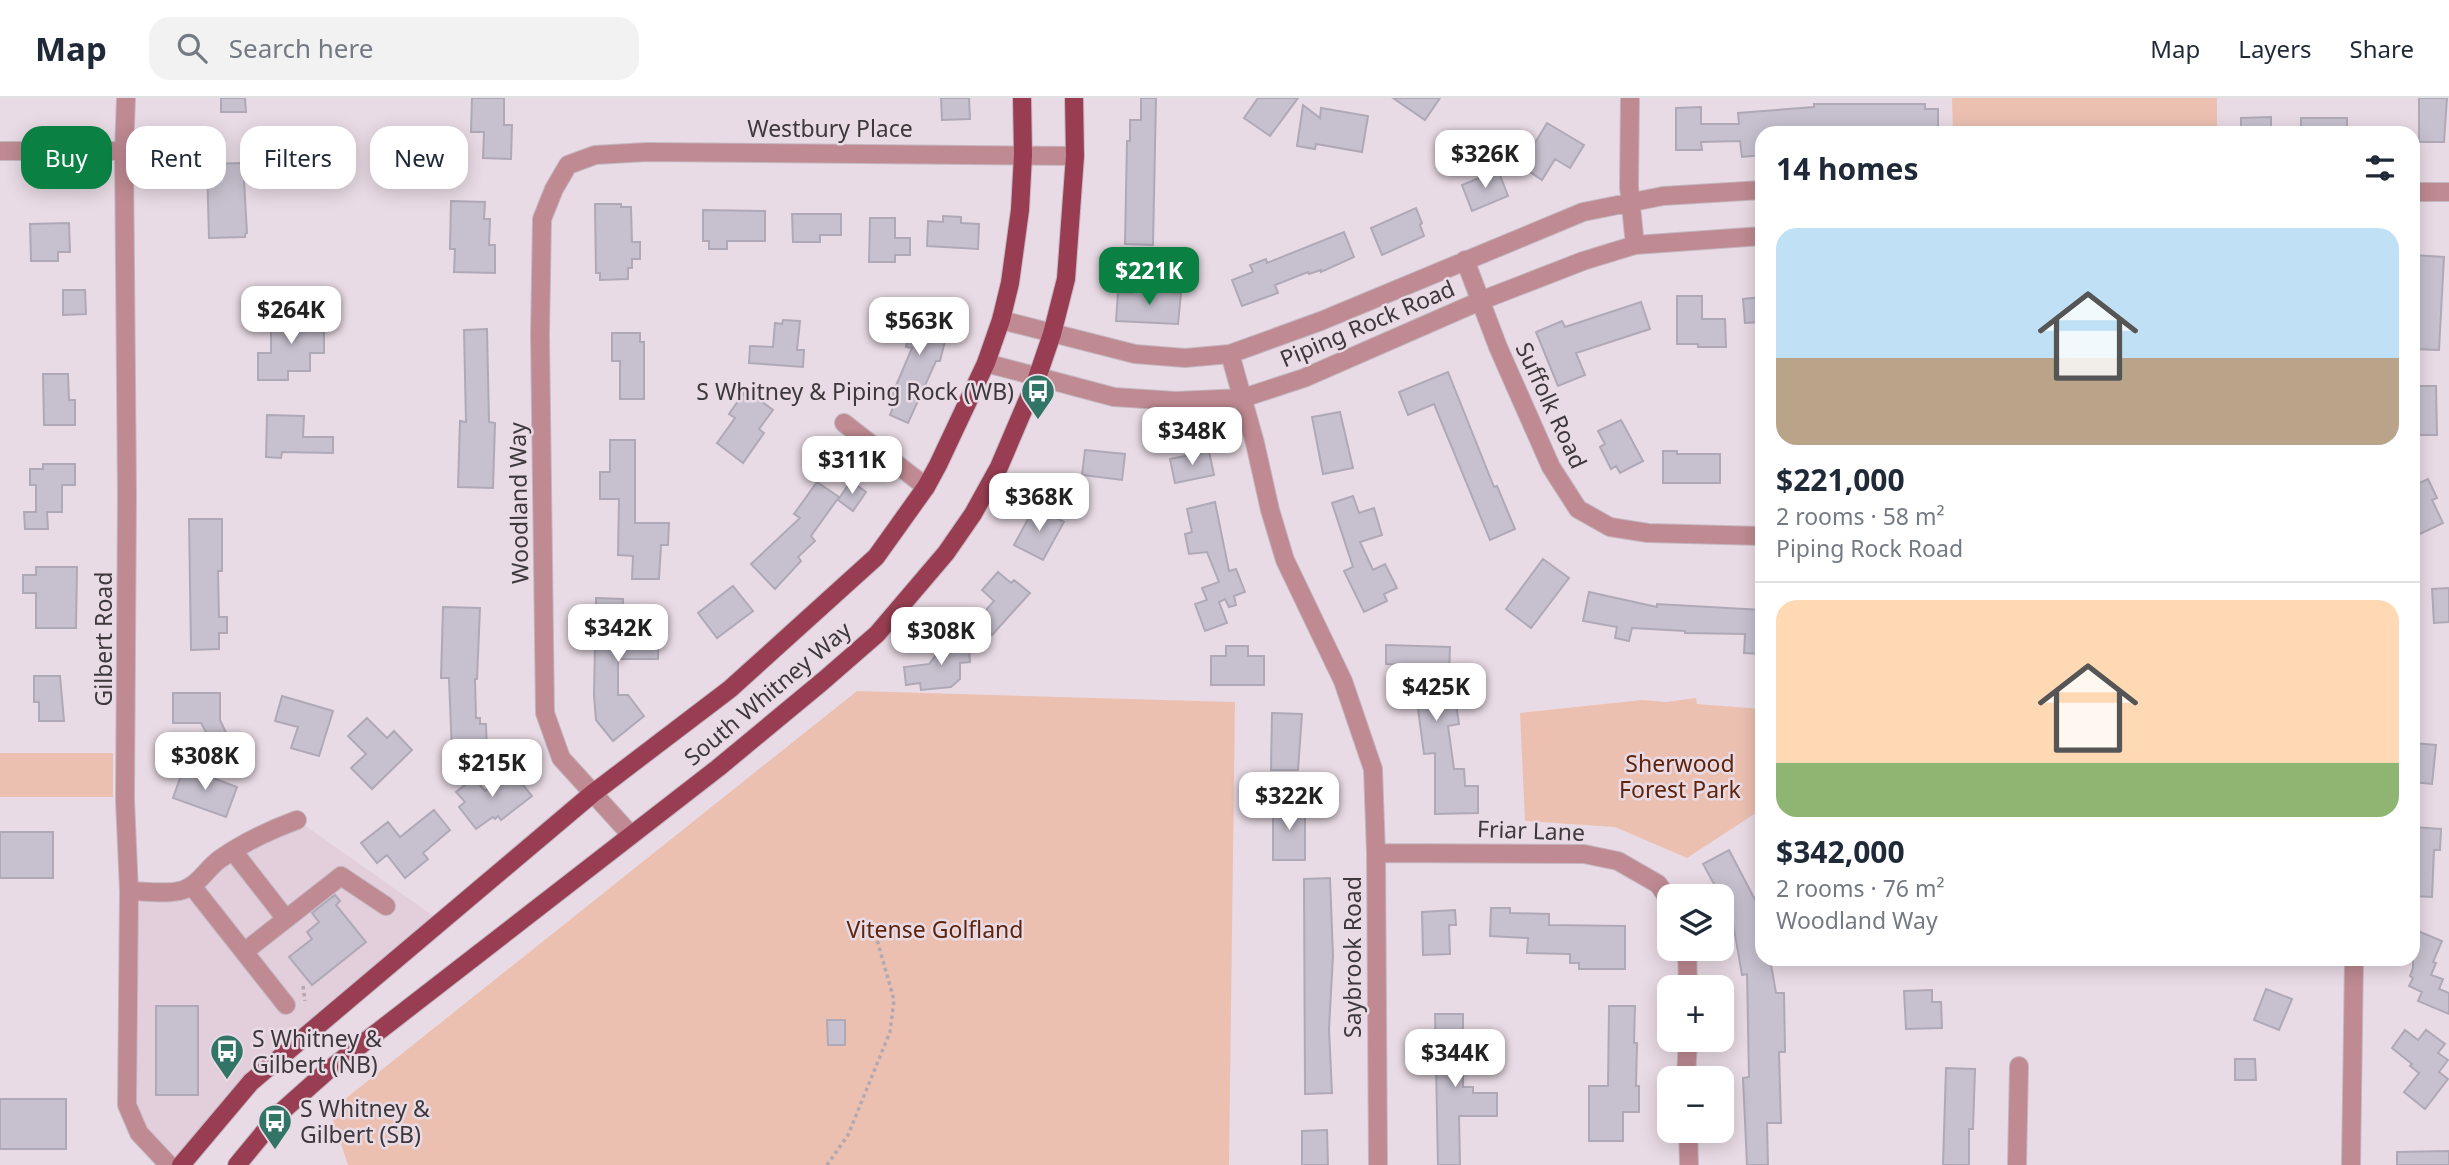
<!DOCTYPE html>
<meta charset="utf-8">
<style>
body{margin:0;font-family:"Noto Sans",sans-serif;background:#f2f2f3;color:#1f2937;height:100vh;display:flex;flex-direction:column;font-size:26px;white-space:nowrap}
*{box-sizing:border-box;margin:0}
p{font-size:23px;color:#747a83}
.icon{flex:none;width:38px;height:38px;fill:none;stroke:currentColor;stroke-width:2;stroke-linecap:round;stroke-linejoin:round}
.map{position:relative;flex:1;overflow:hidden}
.panel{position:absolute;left:1755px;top:28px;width:665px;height:840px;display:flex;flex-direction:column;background:#fff;border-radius:21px;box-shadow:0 4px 18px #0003}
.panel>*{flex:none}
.guide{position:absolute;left:21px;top:28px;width:665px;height:63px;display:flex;gap:14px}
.tools{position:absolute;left:1657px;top:786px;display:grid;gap:14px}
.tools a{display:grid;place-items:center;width:77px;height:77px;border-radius:14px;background:#fff;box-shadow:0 4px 18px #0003;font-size:35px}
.price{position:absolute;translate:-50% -60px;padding:0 16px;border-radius:14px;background:#fff;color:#222;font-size:23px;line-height:46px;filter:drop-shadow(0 2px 4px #0008)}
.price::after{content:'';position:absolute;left:50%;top:42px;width:21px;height:16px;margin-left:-10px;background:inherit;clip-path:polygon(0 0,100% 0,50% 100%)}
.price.on{background:#0b8043;color:#fff}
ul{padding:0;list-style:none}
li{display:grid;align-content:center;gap:14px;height:371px;padding:0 21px}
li+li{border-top:2px solid #e0e1e3}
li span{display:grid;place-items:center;height:217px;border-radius:21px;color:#555}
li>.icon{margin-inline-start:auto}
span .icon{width:126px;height:126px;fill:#fffc;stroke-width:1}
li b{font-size:30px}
h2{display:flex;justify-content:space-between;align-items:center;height:84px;padding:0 21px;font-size:30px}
.tag{padding:0 24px;border-radius:21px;background:#fff;box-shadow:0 4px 18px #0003;font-size:24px;line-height:63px}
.tag.on{background:#0b8043;color:#fff}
header{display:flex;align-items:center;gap:42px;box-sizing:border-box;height:98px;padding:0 35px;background:#fff;border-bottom:2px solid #e0e1e3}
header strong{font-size:33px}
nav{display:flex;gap:38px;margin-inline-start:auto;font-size:24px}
.search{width:490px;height:63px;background:#f2f2f3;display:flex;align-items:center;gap:18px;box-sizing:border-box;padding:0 24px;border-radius:21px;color:#747a83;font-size:26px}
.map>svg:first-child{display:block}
</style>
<header>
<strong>Map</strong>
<div class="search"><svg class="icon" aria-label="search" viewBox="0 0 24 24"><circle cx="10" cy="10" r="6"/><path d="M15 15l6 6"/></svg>Search here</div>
<nav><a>Map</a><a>Layers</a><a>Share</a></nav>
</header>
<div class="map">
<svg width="2449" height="1067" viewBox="0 0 2449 1067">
<rect width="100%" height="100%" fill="#e9dbe5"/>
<path fill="#e3cedc" d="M297 722 442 824 169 1067 127 1007 129 793 169 794Z"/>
<path fill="#ebc0b1" d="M1952 0H2217V35H1953Z
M857 593 1235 604 1229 1067H348L330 1013Z
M1696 600 1697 606 1762 611V711L1687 760 1615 729 1525 723 1520 615 1642 602 1667 604Z
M0 655H113V699H0Z"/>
<path fill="#c7c1cf" stroke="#afa9b7" stroke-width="2" d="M221 0H245L246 14H221Z
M472 0H504V27H512L511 61 483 60 484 34H471Z
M941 0H969L970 21 942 22Z
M1141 0H1156L1153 147 1125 146 1127 43H1130V22H1141Z
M1258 0H1298L1270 38 1244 20Z
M1393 0H1440L1425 22Z
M2419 0H2447L2444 44H2419Z
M1814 6H1925V11H1938V35H1813V32L1762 35V57L1742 59 1740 43 1701 44 1702 52H1676V10L1701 9V26H1739L1738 15 1814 9Z
M1303 7 1320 20 1321 10 1368 18 1362 54 1316 46 1315 51 1297 48Z
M2271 19V35H2241V20Z
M2301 20H2347V35H2301Z
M1547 25 1584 47 1570 70 1555 61 1542 82 1521 68Z
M243 65 247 135 245 136V139L209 140 207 66Z
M1498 72 1508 98 1472 113 1462 87Z
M451 103 485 104 484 121H490L489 147H495V175L454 174 455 151H450Z
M595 106H621V109H631L632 144H640V161H632V170H628V181L600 182V175H596Z
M1416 110 1422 125 1420 127 1424 138 1382 157 1371 130Z
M703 112 765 113V143H727V151H709V143H703Z
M792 116H841V137H820V144H793Z
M943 118 961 119V125L979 126 978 151 927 148 928 123 943 124Z
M870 120H895V140H910V157H895V164H869Z
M69 125 70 154H58V163H31L30 126Z
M1344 134 1354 159 1321 174V172L1309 176 1308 174 1275 187 1278 195 1242 208 1232 182 1253 174 1250 167 1266 161 1267 165Z
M2413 157 2444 159 2439 252 2413 251Z
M1134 191 1181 195 1178 226 1116 223 1118 194 1133 195Z
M63 192H85L86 216 63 217Z
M1677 198H1702V221H1725L1726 249H1698V246H1677Z
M1762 199V224L1745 225 1743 201Z
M917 200 945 206 938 238 946 239 940 263H936L908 325 890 317 897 299 892 297 912 250 906 249Z
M1641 204 1650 231 1576 255 1585 277 1558 288 1536 234 1562 223 1565 229Z
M283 213H310V227H324V255H310V273H288V282H258V255H271V222H283Z
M783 222 800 223 797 252H804L803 269 749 265 750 248 773 249 775 225 782 226Z
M487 231 489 324 495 325 493 390 458 389 460 323 466 324 464 232Z
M612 235H640V244H644V301H620V263H612Z
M1448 274 1494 389 1497 388 1515 431 1490 442 1434 306 1408 317 1399 294Z
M43 276H68L69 302H75V327H44Z
M2413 288H2436L2437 337H2413Z
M746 292 773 312 759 331 764 335 743 365 717 345 735 320 729 316Z
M1340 314 1353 370 1323 376 1312 319Z
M267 317 304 318 303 339H333V355L282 354 281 360 266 359Z
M1621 322 1643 363 1620 375 1616 368 1611 371 1600 349 1605 346 1598 333Z
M610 342H635V425H669L668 447H661L659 481H632L633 458 618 457 619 401H600V374H610Z
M1085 352 1125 356 1122 382 1082 377Z
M1209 353 1214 377 1175 385 1170 361Z
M1663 353H1677V356H1720V385H1663Z
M43 366H75V387H62V414H47L48 431H25L24 414H36V387H30V371H43Z
M2428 381 2437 400 2432 402 2443 425 2418 437 2413 426V388Z
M851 383 866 394 853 413 838 402Z
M817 384 839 399 811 438 815 443 798 459 801 463 775 491 751 466 800 420 794 416Z
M1353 398 1359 415 1374 410 1382 437 1360 444 1373 472 1385 466 1397 490 1384 496 1387 503 1364 514 1344 473 1353 469 1332 405Z
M1215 404 1229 473 1236 471 1245 494 1234 498 1236 507 1229 509 1225 501 1219 504 1227 525 1205 533 1195 506 1207 502 1202 490 1219 484 1207 454 1189 456 1185 436 1192 434 1187 411Z
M1035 408 1064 424 1043 462 1014 447Z
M189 421H222V473H218L219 519H227V535H219V551L191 552Z
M1543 461 1569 480 1531 530 1506 511Z
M36 469H77L76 530H36V495H23V477H36Z
M998 474 1011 485 1014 482 1030 495 992 537 977 522 994 503 982 492Z
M733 488 753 513 717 540 698 515Z
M2449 490V524L2434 525 2432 491Z
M1589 494 1657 509V506L1762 512V556L1744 555 1745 536 1685 535V533L1632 530 1629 543 1615 540 1617 529 1583 523Z
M596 500 623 501 622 527 659 528 658 561H618V597H628L644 618 613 643 596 622 594 597Z
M443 509 480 510 477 581H475L476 620H480V626H486L487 655H452L449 580H441Z
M958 540H968L970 564 960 565V581L951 589 921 592 920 585 906 587 904 569 929 566 940 552Z
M1386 547 1450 549 1449 578H1442L1446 608 1456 606 1459 626 1448 628 1454 671H1464L1465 688H1478V715L1435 716V655L1424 656 1414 581H1405V567L1386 566Z
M1226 548H1248V558H1264V587H1211V558H1226Z
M34 578H60L64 623H39V604H34Z
M173 595H220V622L229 641 214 649 201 625H173Z
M282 598 333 613 319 658 291 650 298 629 275 623Z
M1272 615 1302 616 1298 672H1271Z
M367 620 387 640 394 633 412 652 372 691 351 670 366 656 348 638Z
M2413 645 2436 647 2432 686 2413 684Z
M184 669 237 689 226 719 173 700Z
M511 672 532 698 501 722 498 718 495 721 493 719 476 731 459 709 465 704 456 694 474 680 485 693Z
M1273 705H1305V762H1273Z
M434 712 450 732 423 755 428 761 405 780 387 757 377 765 361 745 388 724 400 739Z
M2413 729 2441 731 2440 752H2434L2432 799 2413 798Z
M0 734H53V780H0Z
M1729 752 1762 815V861H1770L1776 895H1784L1785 954H1779L1781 1025H1767L1768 1067H1747L1743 980 1749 979 1747 876 1742 877 1732 819 1703 766Z
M1330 780 1333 858 1329 931 1332 995 1305 996 1304 781Z
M335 797 340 803 336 807 366 844 312 887 289 859 312 841 307 834 319 824 312 815Z
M1491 810H1510V815L1549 816V827L1625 828V871H1579V865H1570V856L1527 855 1528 840 1490 838Z
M1455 812 1456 827H1449L1450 856 1423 857 1422 814Z
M2413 831 2442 843 2433 864 2436 865 2431 877 2443 881 2439 891 2449 895V916L2418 903 2422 894 2409 888 2413 880 2410 878 2413 870Z
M2266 891 2292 901 2279 932 2254 922Z
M1932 892V904H1941L1942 930 1906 931 1904 893Z
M156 908H198V997H156Z
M1609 908H1635L1634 945H1637L1636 988H1639V1014H1623V1043H1589V988H1608Z
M1435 916H1463V989H1473V995H1497V1018H1459L1460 1067H1438Z
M827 922H845V947H828Z
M2405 932 2418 942 2426 932 2445 946 2438 955 2448 962 2439 974 2448 981 2425 1011 2404 994 2419 975 2410 968 2412 966 2392 950Z
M2235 961H2255L2256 982H2235Z
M1946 970 1975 971 1973 1031H1969V1067H1943Z
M0 1001H66V1051H0Z
M1327 1032 1328 1067H1302V1033Z
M2449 1053V1067H2397V1054Z"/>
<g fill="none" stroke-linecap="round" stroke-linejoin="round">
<g stroke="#c3b7c0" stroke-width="20">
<path id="minor" d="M126 0 124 53 127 397 125 702 129 793 127 1007 139 1035 169 1067
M1630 0 1629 89 1635 147
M0 53H124
M2413 94H2449
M1465 162 1498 249 1551 369 1578 411 1610 429 1648 435 1762 438
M1001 222 1135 256 1185 260 1230 256 1321 223 1583 114 1663 98 1762 92
M1230 256 1255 345 1270 412 1285 462 1343 583 1373 671 1376 755 1378 1067
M986 265 1114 299 1176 303 1243 300 1304 280 1480 203 1583 163 1635 147 1762 138
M844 325 926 389
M631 737 561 660 545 615 540 237 542 121 554 91 568 67 595 57 647 54 1075 58
M233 753 286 821
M1376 755 1584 756 1618 763 1658 786 1670 803
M192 788 286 907
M129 793C146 793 167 797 183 792 199 787 207 770 220 761 244 744 270 732 297 722
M1687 850 1688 889
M244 854 341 778 386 808
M1686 980 1688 942
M1688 1032 1689 1067
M2017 1067 2019 968
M2351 1067 2354 861"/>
</g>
<g stroke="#c3b7c0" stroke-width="20">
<path id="major" d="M181 1067 251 984 592 696 730 591 876 459 926 389 938 367 986 265 1001 222 1010 185 1020 112 1023 57 1022 0
M237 1067 280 1015 326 974 718 670 823 583 877 536 946 455 973 416 999 369 1037 280 1052 236 1066 181 1075 58 1074 0"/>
</g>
<path stroke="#b3a8b0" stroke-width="3.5" stroke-dasharray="3.5 3.5" stroke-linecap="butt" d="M303 888 305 903
M827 1067 848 1037 890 934 894 902 878 845 864 822"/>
<use href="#minor" stroke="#bf8a92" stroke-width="18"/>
<use href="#major" stroke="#993e52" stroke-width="18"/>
</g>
<defs>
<g id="bus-pin" transform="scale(1.75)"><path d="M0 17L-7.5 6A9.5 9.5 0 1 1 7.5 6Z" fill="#327567" stroke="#e9dbe5"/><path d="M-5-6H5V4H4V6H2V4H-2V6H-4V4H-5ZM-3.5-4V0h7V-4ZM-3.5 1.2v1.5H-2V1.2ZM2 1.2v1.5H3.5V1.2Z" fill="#fff"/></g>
</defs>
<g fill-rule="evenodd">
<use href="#bus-pin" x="1038" y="293"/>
<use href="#bus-pin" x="227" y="953"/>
<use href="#bus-pin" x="275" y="1023"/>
</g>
<g text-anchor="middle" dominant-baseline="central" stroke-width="5" stroke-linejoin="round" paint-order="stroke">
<g font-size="23" fill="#3d383b" stroke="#e9dbe5">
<text x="830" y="30">Westbury Place</text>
<text transform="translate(1367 225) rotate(-23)">Piping Rock Road</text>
<text transform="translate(1552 307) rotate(65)">Suffolk Road</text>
<text transform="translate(518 405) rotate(-91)">Woodland Way</text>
<text transform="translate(103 541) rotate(-90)">Gilbert Road</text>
<text transform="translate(767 595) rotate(-40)">South Whitney Way</text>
<text transform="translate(1531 732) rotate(2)">Friar Lane</text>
<text transform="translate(1352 859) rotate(-90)">Saybrook Road</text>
</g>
<g font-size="23" fill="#3d383b" stroke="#e9dbe5" text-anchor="start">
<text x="1014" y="293" text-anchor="end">S Whitney &amp; Piping Rock (WB)</text>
<text x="252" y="940">S Whitney &amp;<tspan x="252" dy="26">Gilbert (NB)</tspan></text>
<text x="300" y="1010">S Whitney &amp;<tspan x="300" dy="26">Gilbert (SB)</tspan></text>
</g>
<g font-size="23" fill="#5f250c" stroke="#e9dbe5">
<text x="1680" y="665">Sherwood<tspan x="1680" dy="26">Forest Park</tspan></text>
<text x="935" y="831">Vitense Golfland</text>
</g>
</g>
</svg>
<div class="tools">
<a><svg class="icon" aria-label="layers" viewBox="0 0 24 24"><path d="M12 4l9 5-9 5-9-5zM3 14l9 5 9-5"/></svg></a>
<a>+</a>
<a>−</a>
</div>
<b class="price" style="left:1485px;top:92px">$326K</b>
<b class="price on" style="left:1149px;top:209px">$221K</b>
<b class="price" style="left:291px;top:248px">$264K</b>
<b class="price" style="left:919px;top:259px">$563K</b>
<b class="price" style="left:1192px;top:369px">$348K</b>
<b class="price" style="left:852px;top:398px">$311K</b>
<b class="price" style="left:1039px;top:435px">$368K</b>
<b class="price" style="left:618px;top:566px">$342K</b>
<b class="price" style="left:941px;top:569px">$308K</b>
<b class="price" style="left:1436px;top:625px">$425K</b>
<b class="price" style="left:205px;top:694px">$308K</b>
<b class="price" style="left:492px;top:701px">$215K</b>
<b class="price" style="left:1289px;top:734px">$322K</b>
<b class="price" style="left:1455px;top:991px">$344K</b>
<div class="guide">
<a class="tag on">Buy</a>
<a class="tag">Rent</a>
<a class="tag">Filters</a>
<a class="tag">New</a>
</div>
<section class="panel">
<h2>14 homes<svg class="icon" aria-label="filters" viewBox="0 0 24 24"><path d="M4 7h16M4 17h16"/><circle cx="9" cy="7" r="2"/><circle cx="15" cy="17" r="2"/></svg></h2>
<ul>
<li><span style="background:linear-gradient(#bfe0f5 60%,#b9a48a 0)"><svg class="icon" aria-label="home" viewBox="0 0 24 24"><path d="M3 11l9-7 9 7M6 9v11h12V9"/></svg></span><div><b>$221,000</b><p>2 rooms · 58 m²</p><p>Piping Rock Road</p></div></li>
<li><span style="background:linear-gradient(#ffd9b3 75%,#8fb573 0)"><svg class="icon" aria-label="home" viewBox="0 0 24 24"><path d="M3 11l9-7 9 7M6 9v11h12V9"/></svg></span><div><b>$342,000</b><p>2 rooms · 76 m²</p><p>Woodland Way</p></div></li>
</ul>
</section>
</div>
